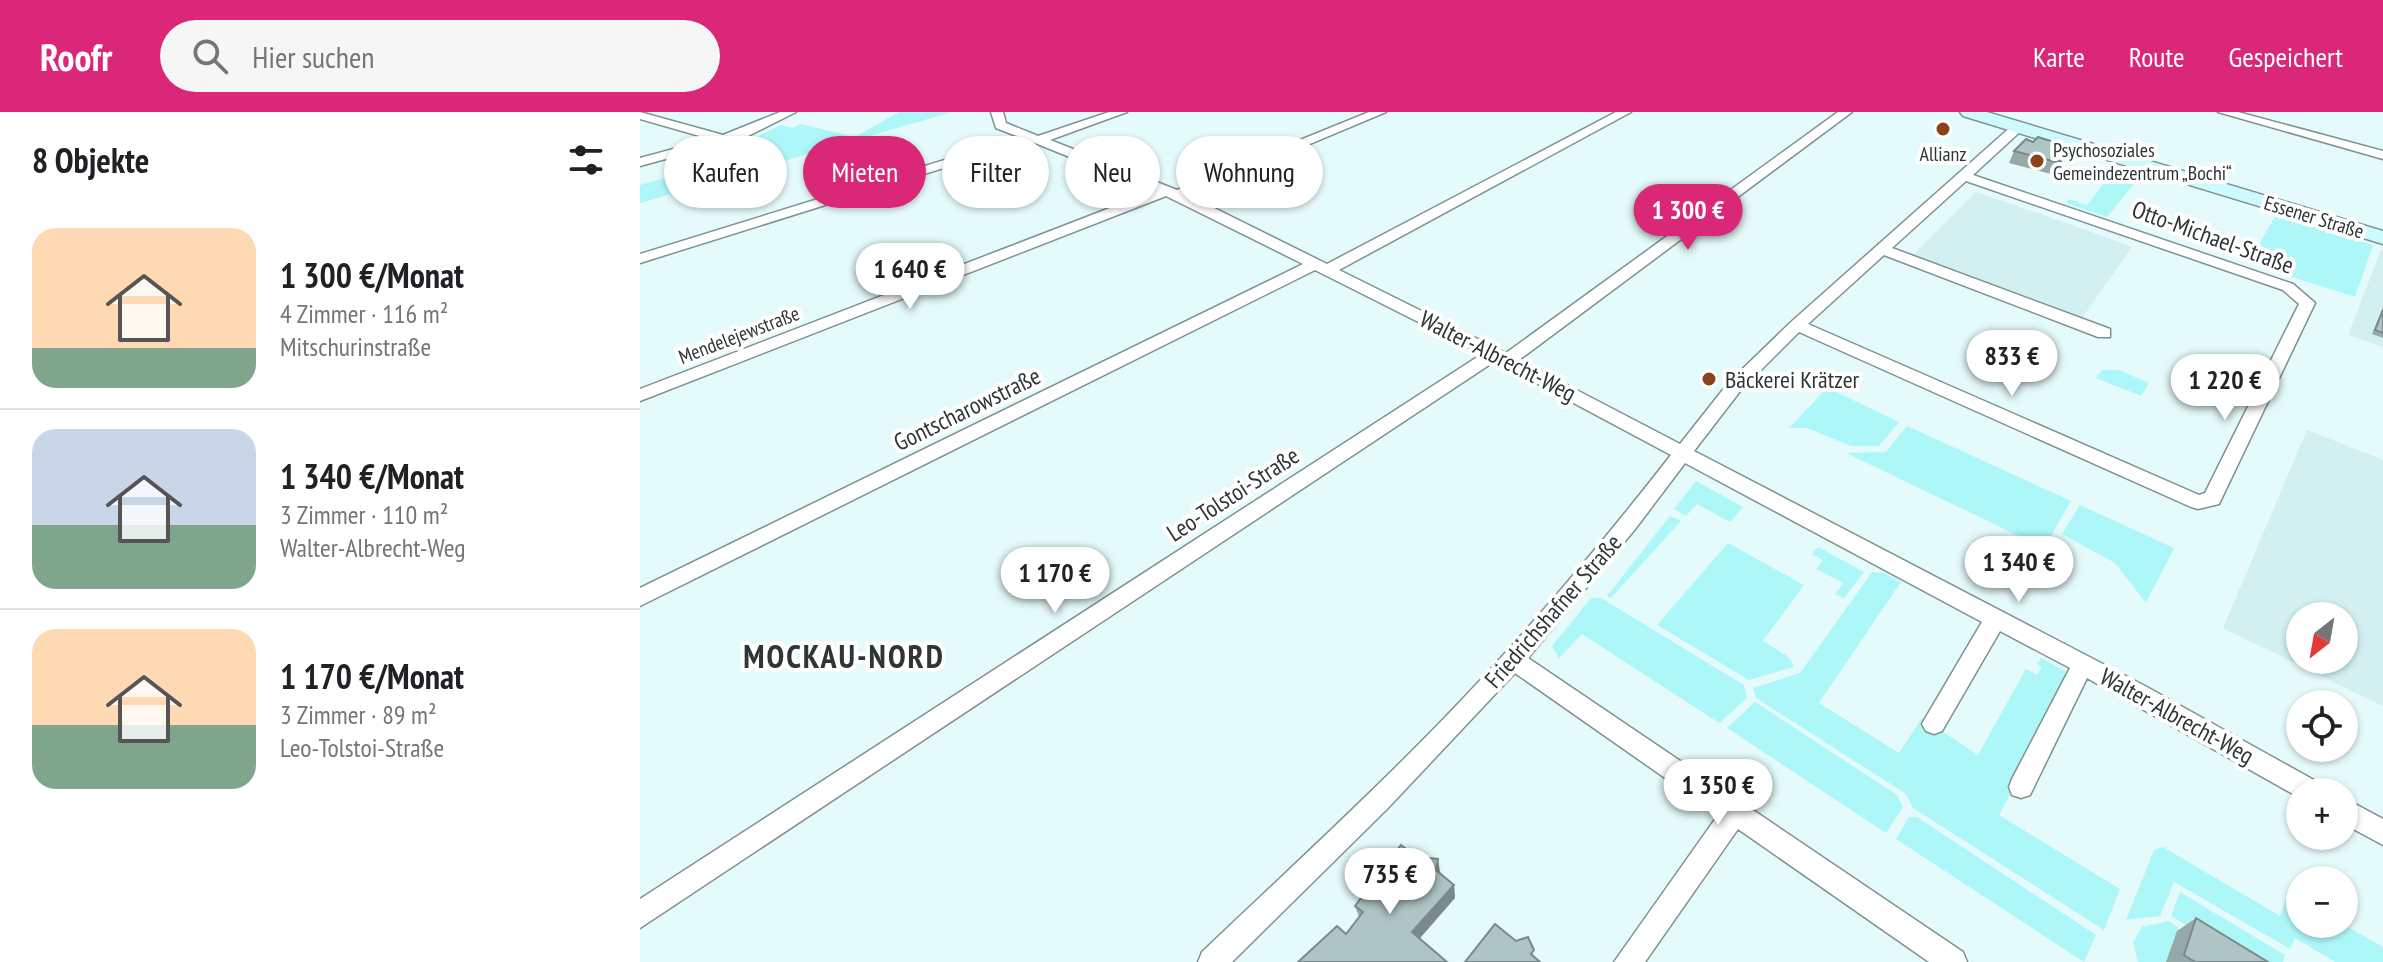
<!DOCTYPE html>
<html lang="de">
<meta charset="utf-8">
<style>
body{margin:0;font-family:"PT Sans Narrow",sans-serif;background:#f6f6f6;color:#202124;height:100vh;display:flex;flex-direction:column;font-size:30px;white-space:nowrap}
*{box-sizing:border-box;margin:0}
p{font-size:26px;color:#757577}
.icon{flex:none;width:44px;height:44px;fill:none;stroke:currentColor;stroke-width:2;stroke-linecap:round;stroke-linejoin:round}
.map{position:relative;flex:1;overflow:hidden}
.side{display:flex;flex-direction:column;background:#fff;width:640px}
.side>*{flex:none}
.top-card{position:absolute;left:24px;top:24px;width:760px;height:72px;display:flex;gap:16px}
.needle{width:52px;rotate:211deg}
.buttons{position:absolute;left:1646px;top:490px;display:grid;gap:16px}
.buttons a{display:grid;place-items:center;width:72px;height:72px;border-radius:50%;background:#fff;box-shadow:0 2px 6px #0004;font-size:40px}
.price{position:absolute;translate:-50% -68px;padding:0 18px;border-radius:28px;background:#fff;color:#222;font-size:26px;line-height:52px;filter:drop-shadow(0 2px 4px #0008)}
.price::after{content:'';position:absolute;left:50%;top:48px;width:24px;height:18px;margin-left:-12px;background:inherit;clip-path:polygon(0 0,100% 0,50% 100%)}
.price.active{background:#db2777;color:#fff}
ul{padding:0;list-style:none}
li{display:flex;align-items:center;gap:24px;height:200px;padding:0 32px}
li+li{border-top:2px solid #e0e0e0}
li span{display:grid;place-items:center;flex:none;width:224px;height:160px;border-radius:24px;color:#555}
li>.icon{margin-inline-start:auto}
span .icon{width:96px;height:96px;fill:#fffc;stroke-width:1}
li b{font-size:34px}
h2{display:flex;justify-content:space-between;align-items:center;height:96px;padding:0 32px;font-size:34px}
.tag{padding:0 28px;border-radius:36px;background:#fff;box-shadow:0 2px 6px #0004;font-size:28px;line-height:72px}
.tag.active{background:#db2777;color:#fff}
header{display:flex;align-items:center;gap:48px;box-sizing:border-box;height:112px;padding:0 40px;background:#db2777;color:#fff}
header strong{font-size:38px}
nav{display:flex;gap:44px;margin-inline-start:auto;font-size:28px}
.search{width:560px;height:72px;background:#f6f6f6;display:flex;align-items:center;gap:20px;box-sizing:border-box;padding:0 28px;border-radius:44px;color:#757577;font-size:30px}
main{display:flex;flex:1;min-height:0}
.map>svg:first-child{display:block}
</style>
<header>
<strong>Roofr</strong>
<div class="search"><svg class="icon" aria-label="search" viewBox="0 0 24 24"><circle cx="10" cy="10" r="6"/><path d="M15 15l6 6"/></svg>Hier suchen</div>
<nav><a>Karte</a><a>Route</a><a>Gespeichert</a></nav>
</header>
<main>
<section class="side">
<h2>8 Objekte<svg class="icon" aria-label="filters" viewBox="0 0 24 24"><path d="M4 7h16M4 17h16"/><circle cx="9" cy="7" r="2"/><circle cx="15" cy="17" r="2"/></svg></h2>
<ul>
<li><span style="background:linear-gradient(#ffd9b3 75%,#7fa58c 0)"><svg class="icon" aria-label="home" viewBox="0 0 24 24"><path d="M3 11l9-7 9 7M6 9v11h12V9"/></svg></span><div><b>1 300 €/Monat</b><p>4 Zimmer · 116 m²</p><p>Mitschurinstraße</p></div></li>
<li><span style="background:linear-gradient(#c9d6e8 60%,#7fa58c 0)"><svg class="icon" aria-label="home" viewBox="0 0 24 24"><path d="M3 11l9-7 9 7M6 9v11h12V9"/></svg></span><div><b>1 340 €/Monat</b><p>3 Zimmer · 110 m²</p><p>Walter-Albrecht-Weg</p></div></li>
<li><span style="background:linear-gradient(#ffd9b3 60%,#7fa58c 0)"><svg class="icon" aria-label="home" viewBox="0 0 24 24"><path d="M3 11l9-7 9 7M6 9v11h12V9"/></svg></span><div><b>1 170 €/Monat</b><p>3 Zimmer · 89 m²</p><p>Leo-Tolstoi-Straße</p></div></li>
</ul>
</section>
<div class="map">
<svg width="1743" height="850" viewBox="0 0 1743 850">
<rect width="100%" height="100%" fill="#e5fafa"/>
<path fill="#d2f0f0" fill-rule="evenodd" d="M1336 80 1441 116 1492 135 1442 206 1273 143Z
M1741 138H1743V235L1708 223Z
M1667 318 1743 348V594L1583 516ZM1660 504H1704V548H1660Z"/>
<path fill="#aef7f9" d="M259 0H312L0 91V73L126 37 116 25 141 13 152 16 161 12 215 25Z
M1474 59 1498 67 1467 105 1426 91 1429 87 1447 93Z
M1636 103 1733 133 1715 185 1608 151Z
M1462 258H1479L1509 271 1501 284 1456 266Z
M1187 276H1188L1259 310 1239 334H1211L1167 316H1149Z
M1267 314 1431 389 1404 436 1206 341 1246 340Z
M1056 369 1103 395 1090 410 1057 392 1046 404 1034 397Z
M1440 393 1534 436 1506 491 1475 451 1422 422Z
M1030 404 1041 409 971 486 967 484Z
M1088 431 1164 473 1123 529 1150 546 1154 555 1109 568 1017 513Z
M1178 435 1224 460 1204 486 1195 482 1203 471 1176 457 1183 448 1172 442Z
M1232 460 1245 461 1261 470 1179 591 1259 641 1282 606 1338 643 1386 557 1397 563 1402 555 1397 552 1401 546 1433 563 1359 703 1480 777 1464 818 1273 696 1266 682 1116 586 1113 576 1160 561Z
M951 486H961L1104 573 1107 586 1079 611 942 522 919 546 912 534Z
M1115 590 1257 683 1263 695 1246 721 1087 616Z
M1269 705H1277L1456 823 1444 850 1256 727Z
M1523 735 1640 804 1649 780 1660 787V812H1703L1743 835V850H1695L1655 826 1650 837 1534 770 1520 804 1486 808 1514 738Z
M1540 780 1645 843 1643 850H1606L1531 804Z
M1529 809 1539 816 1526 850H1498L1493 830 1502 815Z"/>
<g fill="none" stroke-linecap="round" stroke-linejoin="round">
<g stroke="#7e9292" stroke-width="3">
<path id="street" d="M0 0 83 23 140 0H156L106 25 0 54V46L70 27 0 7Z
M351 0H363L366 11 398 24 469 0H487L410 28 537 78 729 0H746L548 83 687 152 976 0H991L699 158 866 241 1198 0H1212L879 248 1040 332 1089 270 1151 210 1374 12H1382V18L1333 63 1653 172 1675 191 1579 392 1558 397 1551 395 1159 220 1101 278 1054 339 1505 574 1681 672 1684 680H1660V686L1447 566 1390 683 1381 686 1372 683 1369 675 1372 667 1430 556 1360 519 1302 619 1294 622 1286 619 1282 612 1286 605 1342 510 1045 351 996 416 888 546 1095 686 1105 690 1107 694 1323 840 1327 850H1289L1098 717 1005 850H974L1078 703 875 561 748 696 592 850H558L562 840C665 742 771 646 866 540 924 476 978 411 1031 343L855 249 0 816V787L842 242 675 158 0 494V476L663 152 526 84 0 289V277L514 79 390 29 0 151V142L379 25 356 16ZM1326 69 1643 178 1659 192 1565 381 1559 383 1168 212 1244 143 1458 225H1470V217L1252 136Z
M1578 0H1598L1743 39V47Z
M1704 686 1743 707V733L1704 712Z"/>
</g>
<g stroke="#7e9292" stroke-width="3">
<path id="secondary" d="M1320 0H1347L1743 119V132L1323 4Z"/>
</g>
<use href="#street" fill="#fff" fill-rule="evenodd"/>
<use href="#secondary" fill="#cdfafc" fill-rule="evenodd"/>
</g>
<path fill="#96a9a9" d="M1374 39 1424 47 1411 62 1369 51Z
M1743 195V226L1732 222Z
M800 760V762L814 773 815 786 706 822 719 805 715 794Z
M1556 806 1628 850H1526L1537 819Z"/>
<path fill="#7a8989" d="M1430 35 1424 47 1411 62 1416 50Z
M798 747 800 760 798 772 796 758Z
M814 773 815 786 775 832 772 820Z"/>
<path fill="#afc4c4" stroke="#7a8989" stroke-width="2" d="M1398 25 1430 35 1416 50 1374 39 1386 27 1393 30Z
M1743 198V221L1735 218Z
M761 733 776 745 798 747 796 758 814 773 772 820 807 850H658L697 814 706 822 723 800 715 794Z
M1556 806 1628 850H1555L1544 843Z
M855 812 876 829 888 825 894 838 891 842 900 850H825Z"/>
<g fill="#88431a" stroke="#fff" stroke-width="3">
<circle cx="1303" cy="17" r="8"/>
<circle cx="1397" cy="49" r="8"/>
<circle cx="1069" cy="267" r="8"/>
</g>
<g text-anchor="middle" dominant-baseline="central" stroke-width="8" stroke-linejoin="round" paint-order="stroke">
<g font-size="20" fill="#2d3535" stroke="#fff" text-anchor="start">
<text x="1413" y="38">Psychosoziales<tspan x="1413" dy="23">Gemeindezentrum „Bochi“</tspan></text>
<text x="1303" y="42" text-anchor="middle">Allianz</text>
</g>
<g font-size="20" fill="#2d3535" stroke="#fff">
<text transform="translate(1674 105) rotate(17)">Essener Straße</text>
<text transform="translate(99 223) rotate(-21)">Mendelejewstraße</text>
</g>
<g font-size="24" fill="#2d3535" stroke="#fff">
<text transform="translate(1573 125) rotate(20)">Otto-Michael-Straße</text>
<text transform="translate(858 244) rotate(27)">Walter-Albrecht-Weg</text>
<text transform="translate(327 297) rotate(-26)">Gontscharowstraße</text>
<text transform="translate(593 382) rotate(-33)">Leo-Tolstoi-Straße</text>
<text transform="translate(913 499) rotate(-49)">Friedrichshafner Straße</text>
<text transform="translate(1537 604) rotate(29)">Walter-Albrecht-Weg</text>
</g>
<g font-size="24" fill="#2d3535" stroke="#fff" text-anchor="start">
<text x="1085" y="267">Bäckerei Krätzer</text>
</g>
<g font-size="32" font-weight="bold" letter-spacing="2" fill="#2d3535" stroke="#fff">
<text x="204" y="544">MOCKAU-NORD</text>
</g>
</g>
</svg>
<div class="buttons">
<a><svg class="needle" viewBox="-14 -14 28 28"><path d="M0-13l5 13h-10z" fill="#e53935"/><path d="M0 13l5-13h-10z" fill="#757577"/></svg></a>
<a><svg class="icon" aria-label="locate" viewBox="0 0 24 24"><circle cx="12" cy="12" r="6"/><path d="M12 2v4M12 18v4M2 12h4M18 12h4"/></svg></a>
<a>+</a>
<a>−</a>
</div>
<b class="price active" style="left:1048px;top:140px">1 300 €</b>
<b class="price" style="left:270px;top:199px">1 640 €</b>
<b class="price" style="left:1372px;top:286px">833 €</b>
<b class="price" style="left:1585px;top:310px">1 220 €</b>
<b class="price" style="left:1379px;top:492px">1 340 €</b>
<b class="price" style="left:415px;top:503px">1 170 €</b>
<b class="price" style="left:1078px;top:715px">1 350 €</b>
<b class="price" style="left:750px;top:804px">735 €</b>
<div class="top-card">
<a class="tag">Kaufen</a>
<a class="tag active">Mieten</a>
<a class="tag">Filter</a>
<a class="tag">Neu</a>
<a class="tag">Wohnung</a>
</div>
</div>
</main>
